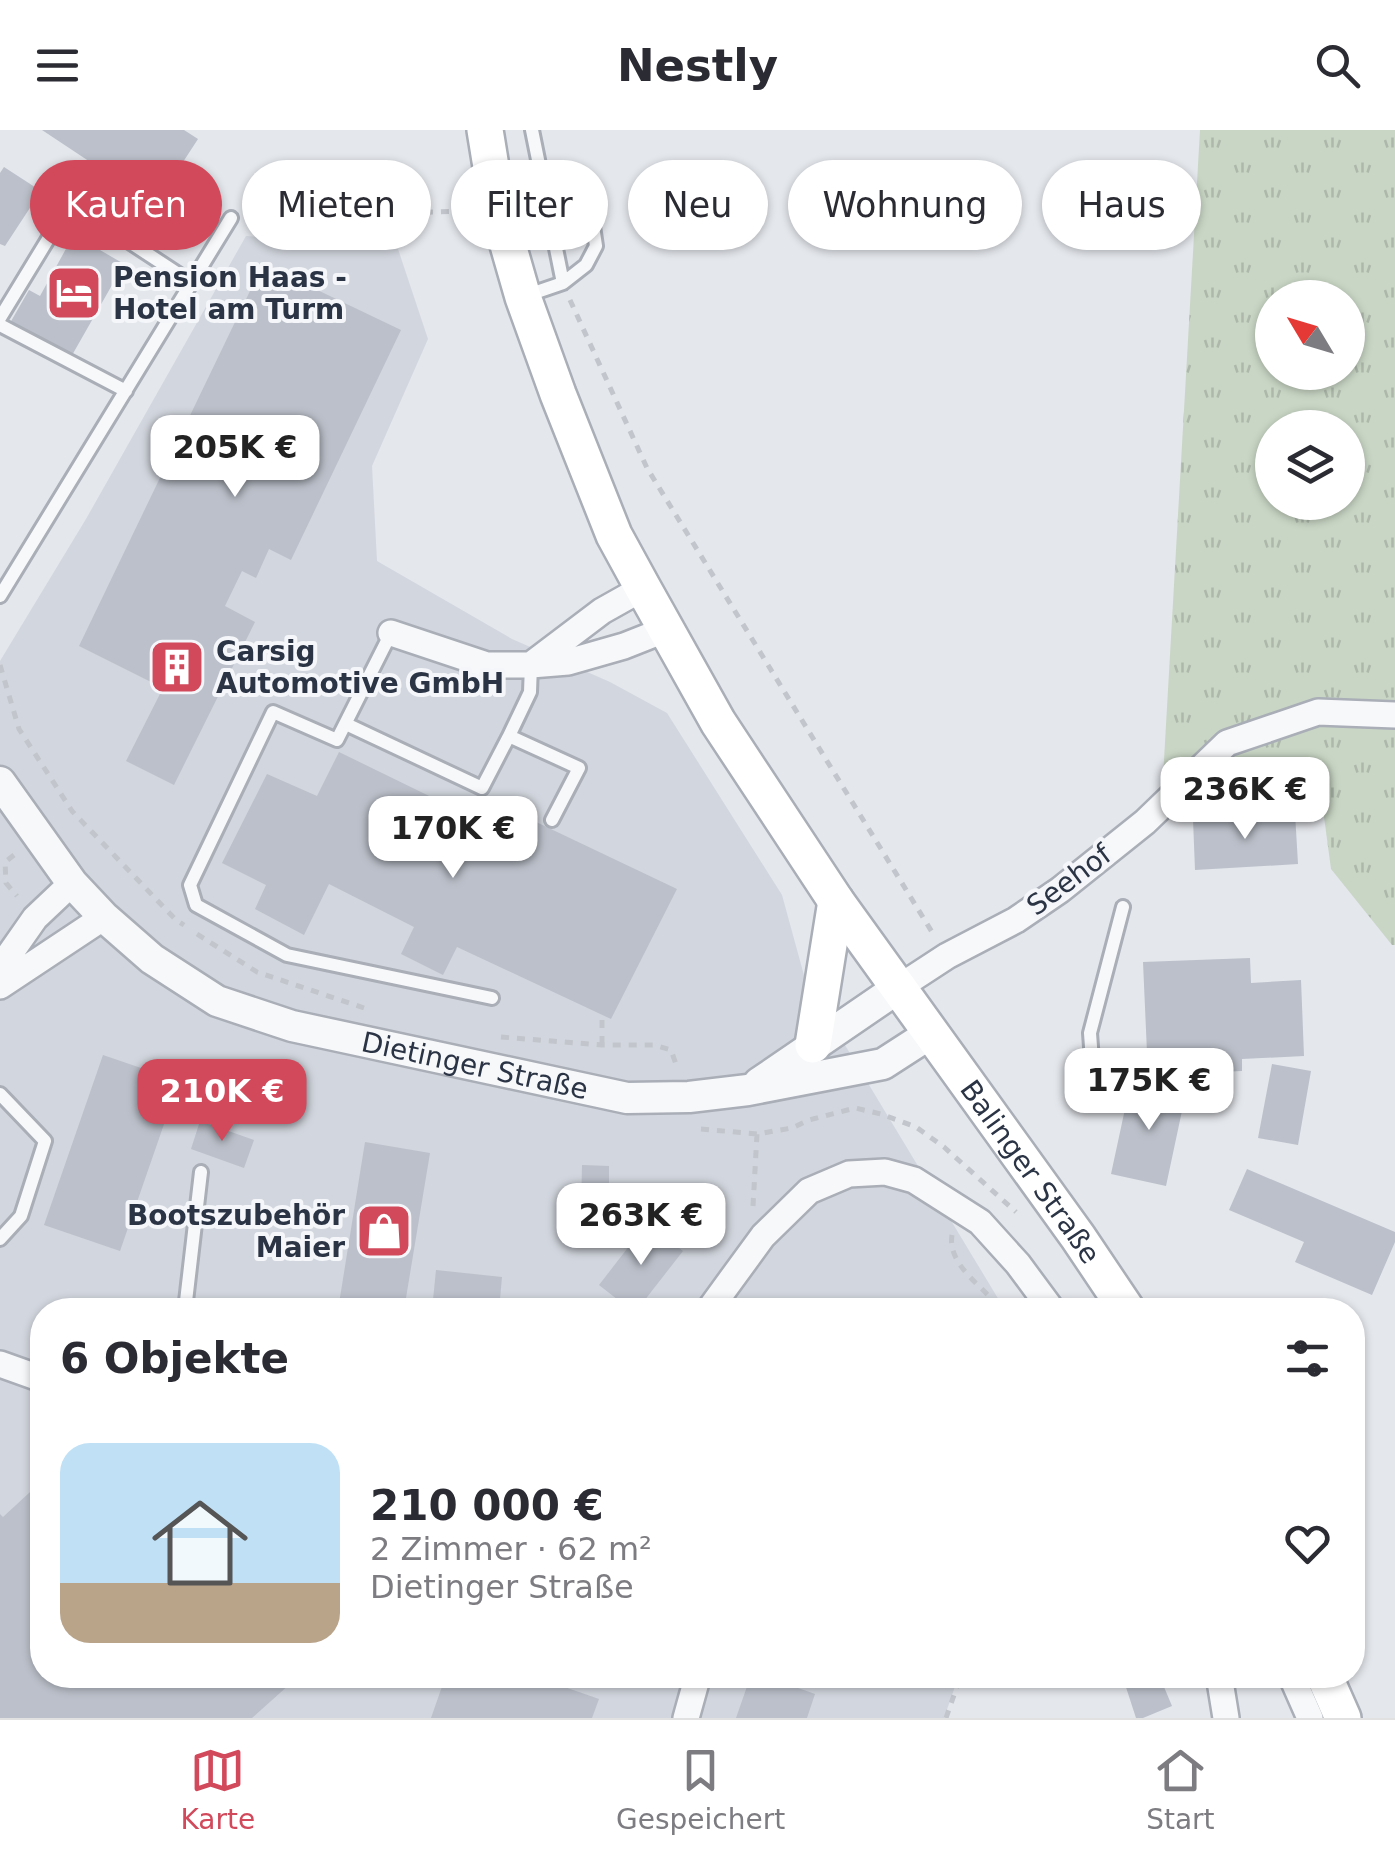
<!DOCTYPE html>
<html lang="de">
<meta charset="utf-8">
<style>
body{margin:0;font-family:"DejaVu Sans",sans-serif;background:#f7f7f7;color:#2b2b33;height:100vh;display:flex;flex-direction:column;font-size:38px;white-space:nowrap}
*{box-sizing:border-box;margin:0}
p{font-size:32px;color:#7c7c81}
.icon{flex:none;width:55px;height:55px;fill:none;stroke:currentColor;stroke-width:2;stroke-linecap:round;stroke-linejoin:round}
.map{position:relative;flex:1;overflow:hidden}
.details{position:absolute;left:30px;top:1168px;width:1335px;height:390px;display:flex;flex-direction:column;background:#fff;border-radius:40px;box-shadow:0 2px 8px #0004}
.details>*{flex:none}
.hud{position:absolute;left:30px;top:30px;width:1335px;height:90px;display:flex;gap:20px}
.needle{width:65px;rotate:308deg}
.buttons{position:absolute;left:1255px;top:150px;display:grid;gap:20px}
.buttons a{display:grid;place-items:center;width:110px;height:110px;border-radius:50%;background:#fff;box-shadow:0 2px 8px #0004;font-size:50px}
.price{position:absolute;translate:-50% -85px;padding:0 22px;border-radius:20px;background:#fff;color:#222;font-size:32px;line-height:65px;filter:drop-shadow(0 2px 5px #0008)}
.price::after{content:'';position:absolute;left:50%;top:60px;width:30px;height:22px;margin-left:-15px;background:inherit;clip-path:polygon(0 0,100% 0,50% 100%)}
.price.on{background:#d1495b;color:#fff}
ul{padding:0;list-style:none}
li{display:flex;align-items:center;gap:30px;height:250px;padding:0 30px}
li+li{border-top:2px solid #e1e1e2}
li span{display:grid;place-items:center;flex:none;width:280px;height:200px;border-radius:30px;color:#555}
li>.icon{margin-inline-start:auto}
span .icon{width:120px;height:120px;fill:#fffc;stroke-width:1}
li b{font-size:42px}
h2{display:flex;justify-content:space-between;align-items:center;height:120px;padding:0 30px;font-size:42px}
.tag{padding:0 35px;border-radius:45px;background:#fff;box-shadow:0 2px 8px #0004;font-size:35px;line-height:90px}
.tag.on{background:#d1495b;color:#fff}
header{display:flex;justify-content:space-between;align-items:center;height:130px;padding:0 30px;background:#fff;font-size:45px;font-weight:700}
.tabs{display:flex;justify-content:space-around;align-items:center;height:140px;border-top:2px solid #e1e1e2;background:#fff;font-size:28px;color:#7c7c81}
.tabs a{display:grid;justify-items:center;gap:5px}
.tabs .on{color:#d1495b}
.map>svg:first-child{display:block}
</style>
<header><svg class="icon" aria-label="menu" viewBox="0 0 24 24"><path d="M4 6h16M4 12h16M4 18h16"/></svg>Nestly<svg class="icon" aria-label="search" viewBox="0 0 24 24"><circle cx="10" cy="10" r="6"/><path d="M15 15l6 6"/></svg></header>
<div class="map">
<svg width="1395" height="1588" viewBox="0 0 1395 1588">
<defs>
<pattern id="grass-tufts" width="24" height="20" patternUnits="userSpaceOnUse" patternTransform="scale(2.5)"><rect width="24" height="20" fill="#c9d6c5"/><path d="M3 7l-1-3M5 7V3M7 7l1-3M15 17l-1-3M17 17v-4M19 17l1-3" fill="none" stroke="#adb8ab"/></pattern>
</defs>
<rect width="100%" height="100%" fill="#e4e7ec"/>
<path fill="#d2d6de" d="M246 106 398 119 428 209 372 336 377 431 512 509 610 552 667 583 782 765 805 849 1005 1180H42V1545H959L944 1588H0V531L86 389Z"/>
<path fill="url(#grass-tufts)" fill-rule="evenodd" d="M1200 0H1395V815H1392L1331 739 1322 672 1161 682ZM1272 168H1348V242H1272ZM1272 298H1348V372H1272Z"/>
<path fill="#bbc0ca" d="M42 0H184L198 9 155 75Z
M4 37 41 61 5 116 0 114V43Z
M78 97 105 112 100 120 124 134 71 227 10 193 29 160 40 166Z
M263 134 401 200 291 430 269 419 256 448 242 441 225 476 255 492 174 655 126 631 163 558 79 516Z
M339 622 503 702 513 681 677 759 611 889 457 817 443 845 401 824 414 797 329 754 304 805 255 779 266 755 222 733 267 644 317 666Z
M1295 683 1298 734 1195 740 1193 689Z
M1250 828 1251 853 1301 850 1304 926 1242 929V941L1148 945 1143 832Z
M103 925 179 951 120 1121 44 1095Z
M1272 934 1311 941 1298 1015 1258 1008Z
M1131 951 1186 962 1166 1056 1111 1044Z
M200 991 254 1010 244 1038 191 1019Z
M365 1012 430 1023 404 1180H338Z
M582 1035 609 1036V1082L581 1081Z
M1247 1039 1395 1102V1112L1372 1165 1295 1132 1304 1112 1229 1080Z
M647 1093 683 1121 637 1180H631L599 1155Z
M436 1140 502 1147 499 1180H432Z
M42 1351V1545H300L252 1588H0V1384L3 1387Z
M446 1545H530L599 1569 592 1588H431Z
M751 1545H762L815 1564 807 1588H736Z
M1122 1545H1159L1172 1576 1143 1588H1136Z"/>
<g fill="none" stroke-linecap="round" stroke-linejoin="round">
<g stroke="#a9aeb7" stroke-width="18">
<path id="service" d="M532 0 563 153
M525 166 563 153 586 135 596 116 593 96 578 76 546 74
M0 188 70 73 192 153
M0 195 126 261
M0 466 231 88
M391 503 337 610 273 582 190 755 196 775 287 825 492 868
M531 535 530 562 509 606 579 638 552 690
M346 594 482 658 509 606
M0 964 45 1011 21 1086 0 1109
M1095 972 1090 903 1123 777
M185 1180 201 1042"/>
</g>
<g stroke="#a9aeb7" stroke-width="30">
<path id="minor" d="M391 503 487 535H531L568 532 624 516 667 499
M532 534 602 481 643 458
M0 838 35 788 72 753
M0 856 104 787
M898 858 947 826 1016 790 1060 760 1145 692 1227 613 1318 582 1395 585
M709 1180 763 1106 809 1061 849 1044 885 1042 914 1050 980 1092 1018 1134 1052 1180
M0 1234 42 1249
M1219 1545 1226 1588
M1291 1545 1310 1588
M686 1588 698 1545"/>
</g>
<g stroke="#a9aeb7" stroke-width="35">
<g id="tertiary">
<path id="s1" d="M0 652 72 753 104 787 152 829 217 871 292 896 627 968 689 967 748 960 883 934 931 903"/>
<path d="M759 953 898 858"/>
</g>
</g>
<g stroke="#a9aeb7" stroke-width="40">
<g id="secondary">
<path id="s2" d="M485 0 498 80 523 167 558 264 614 405 643 458 718 592 836 771 1078 1107 1127 1180"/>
<path d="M813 915 836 771"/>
<path d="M1324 1545 1343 1588"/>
</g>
</g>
<path stroke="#c2c5cb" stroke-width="5" stroke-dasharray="8 8" stroke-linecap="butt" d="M249 87 467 81
M570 170 647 338 932 802
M0 535 19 599 72 681 176 790 184 795
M14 725 5 732 6 753 17 766
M197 804 257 842 364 878
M602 890V915
M501 907 602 915H654L671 920 677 937
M701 999 757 1004 792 998 809 990 855 978 881 984 916 997 944 1017 1016 1082
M753 1076 757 1004
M952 1105C947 1136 985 1157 1001 1180
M946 1588 961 1545"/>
<use href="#service" stroke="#f7f8fa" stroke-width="12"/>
<use href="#minor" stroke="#f7f8fa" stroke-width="25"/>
<use href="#tertiary" stroke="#f7f8fa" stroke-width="30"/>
<use href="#secondary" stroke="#fff" stroke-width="35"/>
</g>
<defs>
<g id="hotel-square" transform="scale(2.875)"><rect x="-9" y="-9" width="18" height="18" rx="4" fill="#d1495b" stroke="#f4f6f9"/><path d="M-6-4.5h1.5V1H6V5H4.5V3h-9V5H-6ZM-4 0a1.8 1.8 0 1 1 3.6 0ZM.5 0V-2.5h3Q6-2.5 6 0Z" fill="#fff"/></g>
<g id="building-square" transform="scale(2.875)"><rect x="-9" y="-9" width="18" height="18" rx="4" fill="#d1495b" stroke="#f4f6f9"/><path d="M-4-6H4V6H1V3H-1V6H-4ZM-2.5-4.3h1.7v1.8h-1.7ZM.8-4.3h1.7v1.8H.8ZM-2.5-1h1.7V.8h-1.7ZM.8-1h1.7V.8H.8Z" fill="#fff"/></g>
<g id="shop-square" transform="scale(2.875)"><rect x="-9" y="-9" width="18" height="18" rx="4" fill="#d1495b" stroke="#f4f6f9"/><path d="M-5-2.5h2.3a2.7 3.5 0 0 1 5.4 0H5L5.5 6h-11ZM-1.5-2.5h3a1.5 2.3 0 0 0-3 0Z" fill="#fff"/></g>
</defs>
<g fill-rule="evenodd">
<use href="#hotel-square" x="74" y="163"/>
<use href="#building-square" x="177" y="537"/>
<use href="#shop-square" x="384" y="1101"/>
</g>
<g text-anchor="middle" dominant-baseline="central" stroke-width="8" stroke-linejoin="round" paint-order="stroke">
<g font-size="28" font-weight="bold" fill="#2b3445" stroke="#f4f6f9" text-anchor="start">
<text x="113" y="147">Pension Haas -<tspan x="113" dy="32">Hotel am Turm</tspan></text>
<text x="216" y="521">Carsig<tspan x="216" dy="32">Automotive GmbH</tspan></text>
<text x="345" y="1085" text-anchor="end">Bootszubehör<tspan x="345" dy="32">Maier</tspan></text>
</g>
<g font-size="28" fill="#2b3445" stroke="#f4f6f9">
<text transform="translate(1069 750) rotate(-37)">Seehof</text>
<text stroke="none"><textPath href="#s1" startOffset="578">Dietinger Straße</textPath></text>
<text stroke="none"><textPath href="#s2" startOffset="1188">Balinger Straße</textPath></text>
</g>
</g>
</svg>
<div class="buttons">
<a><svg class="needle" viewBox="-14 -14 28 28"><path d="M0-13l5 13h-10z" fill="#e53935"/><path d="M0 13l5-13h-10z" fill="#7c7c81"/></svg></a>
<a><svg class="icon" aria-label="layers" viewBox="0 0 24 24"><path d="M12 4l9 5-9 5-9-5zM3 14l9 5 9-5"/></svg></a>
</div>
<b class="price" style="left:235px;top:370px">205K €</b>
<b class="price" style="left:1245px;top:712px">236K €</b>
<b class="price" style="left:453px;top:751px">170K €</b>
<b class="price" style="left:1149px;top:1003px">175K €</b>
<b class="price on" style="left:222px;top:1014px">210K €</b>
<b class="price" style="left:641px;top:1138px">263K €</b>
<div class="hud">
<a class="tag on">Kaufen</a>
<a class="tag">Mieten</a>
<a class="tag">Filter</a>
<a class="tag">Neu</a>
<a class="tag">Wohnung</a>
<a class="tag">Haus</a>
</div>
<section class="details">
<h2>6 Objekte<svg class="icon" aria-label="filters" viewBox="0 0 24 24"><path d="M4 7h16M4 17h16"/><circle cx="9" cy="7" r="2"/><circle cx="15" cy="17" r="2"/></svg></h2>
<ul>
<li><span style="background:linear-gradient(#bfe0f5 70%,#b9a48a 0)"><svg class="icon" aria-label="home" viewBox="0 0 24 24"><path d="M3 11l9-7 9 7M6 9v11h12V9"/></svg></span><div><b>210 000 €</b><p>2 Zimmer · 62 m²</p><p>Dietinger Straße</p></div><svg class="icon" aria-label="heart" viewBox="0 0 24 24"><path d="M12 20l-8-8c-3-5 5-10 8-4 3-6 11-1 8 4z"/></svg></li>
</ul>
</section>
</div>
<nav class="tabs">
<a class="on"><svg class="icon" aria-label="map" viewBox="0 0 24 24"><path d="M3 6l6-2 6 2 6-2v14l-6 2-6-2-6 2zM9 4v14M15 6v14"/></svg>Karte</a>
<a><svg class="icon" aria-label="saved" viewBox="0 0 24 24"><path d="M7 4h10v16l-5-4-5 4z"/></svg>Gespeichert</a>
<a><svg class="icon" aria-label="home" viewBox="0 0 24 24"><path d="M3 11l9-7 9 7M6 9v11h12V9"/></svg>Start</a>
</nav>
